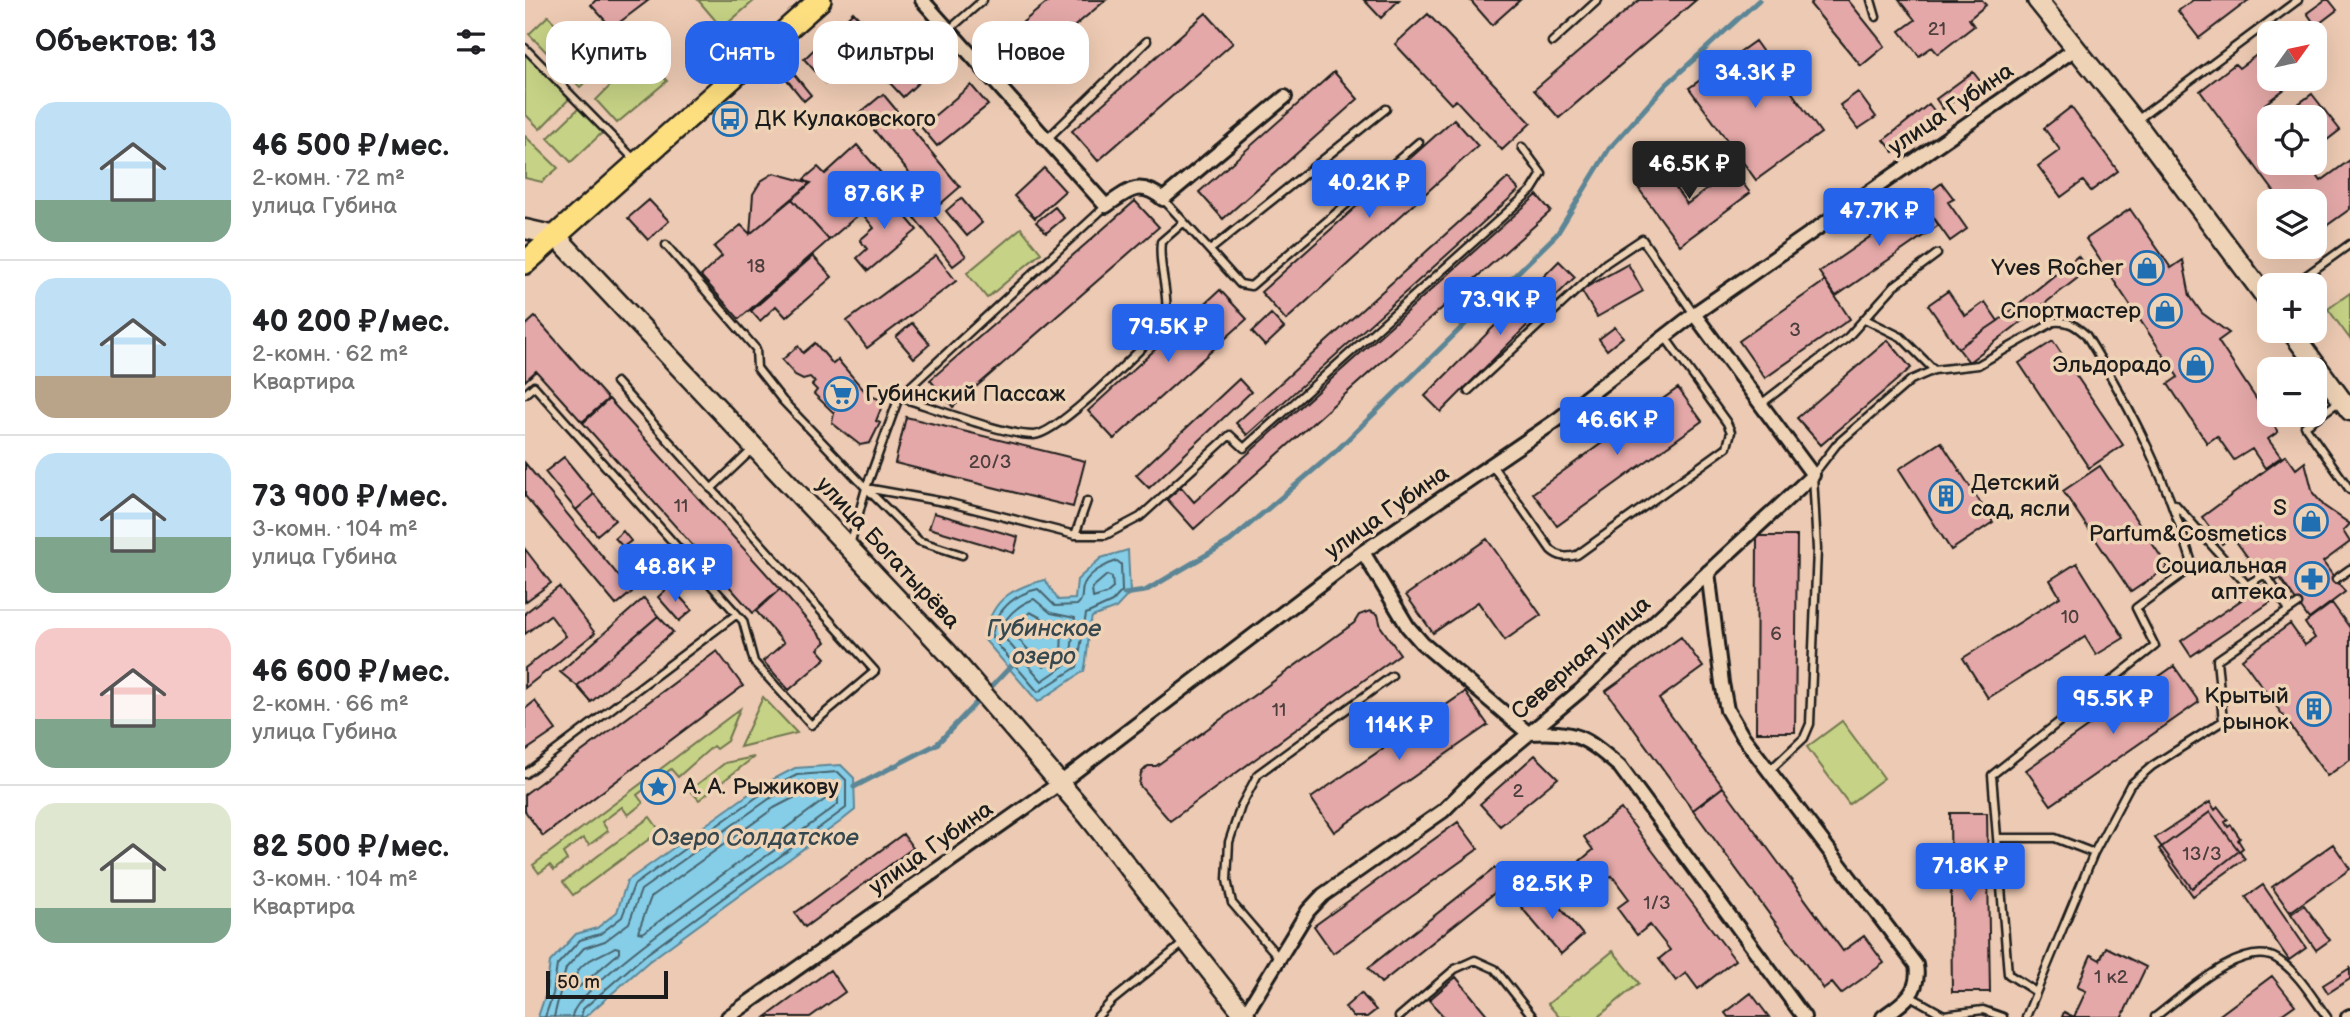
<!DOCTYPE html>
<html lang="ru">
<meta charset="utf-8">
<style>
body{margin:0;font-family:"Balsamiq Sans",sans-serif;background:#f2f2f2;color:#202124;height:100vh;display:flex;flex-direction:column;font-size:26px;white-space:nowrap}
*{box-sizing:border-box;margin:0}
p{font-size:23px;color:#757577}
.icon{flex:none;width:38px;height:38px;fill:none;stroke:currentColor;stroke-width:2;stroke-linecap:round;stroke-linejoin:round}
.map{position:relative;flex:1;overflow:hidden}
.drawer{display:flex;flex-direction:column;background:#fff;width:525px}
.drawer>*{flex:none}
.top-card{position:absolute;left:21px;top:21px;width:665px;height:63px;display:flex;gap:14px}
.needle{width:46px;rotate:57deg}
.tools{position:absolute;left:1732px;top:21px;display:grid;gap:14px}
.tools a{display:grid;place-items:center;width:70px;height:70px;border-radius:14px;background:#fff;box-shadow:0 7px 28px #0002;font-size:35px}
.scale{position:absolute;left:21px;bottom:18px;width:122px;box-sizing:border-box;padding-left:7px;border:4px solid #1c1c1c;border-top:0;font-size:19px;line-height:24px;white-space:nowrap;color:#1c1c1c;-webkit-text-stroke:5px #efd3b6;paint-order:stroke}
.price{position:absolute;translate:-50% -60px;padding:0 16px;border-radius:7px;background:#2563eb;color:#fff;font-size:23px;line-height:46px;filter:drop-shadow(0 2px 4px #0008)}
.price::after{content:'';position:absolute;left:50%;top:42px;width:21px;height:16px;margin-left:-10px;background:inherit;clip-path:polygon(0 0,100% 0,50% 100%)}
.price.on{background:#222;color:#fff}
ul{padding:0;list-style:none}
li{display:flex;align-items:center;gap:21px;height:175px;padding:0 35px}
li+li{border-top:2px solid #e0e0e0}
li span{display:grid;place-items:center;flex:none;width:196px;height:140px;border-radius:21px;color:#555}
li>.icon{margin-inline-start:auto}
span .icon{width:84px;height:84px;fill:#fffc;stroke-width:1}
li b{font-size:30px}
h2{display:flex;justify-content:space-between;align-items:center;height:84px;padding:0 35px;font-size:30px}
.tag{padding:0 24px;border-radius:21px;background:#fff;box-shadow:0 7px 28px #0002;font-size:24px;line-height:63px}
.tag.on{background:#2563eb;color:#fff}
main{display:flex;flex:1;min-height:0}
.map>svg:first-child{display:block}
</style>
<main>
<section class="drawer">
<h2>Объектов: 13<svg class="icon" aria-label="filters" viewBox="0 0 24 24"><path d="M4 7h16M4 17h16"/><circle cx="9" cy="7" r="2"/><circle cx="15" cy="17" r="2"/></svg></h2>
<ul>
<li><span style="background:linear-gradient(#bfe0f5 70%,#7fa58c 0)"><svg class="icon" aria-label="home" viewBox="0 0 24 24"><path d="M3 11l9-7 9 7M6 9v11h12V9"/></svg></span><div><b>46 500 ₽/мес.</b><p>2-комн. · 72 m²</p><p>улица Губина</p></div></li>
<li><span style="background:linear-gradient(#bfe0f5 70%,#b9a48a 0)"><svg class="icon" aria-label="home" viewBox="0 0 24 24"><path d="M3 11l9-7 9 7M6 9v11h12V9"/></svg></span><div><b>40 200 ₽/мес.</b><p>2-комн. · 62 m²</p><p>Квартира</p></div></li>
<li><span style="background:linear-gradient(#bfe0f5 60%,#7fa58c 0)"><svg class="icon" aria-label="home" viewBox="0 0 24 24"><path d="M3 11l9-7 9 7M6 9v11h12V9"/></svg></span><div><b>73 900 ₽/мес.</b><p>3-комн. · 104 m²</p><p>улица Губина</p></div></li>
<li><span style="background:linear-gradient(#f6c9c9 65%,#7fa58c 0)"><svg class="icon" aria-label="home" viewBox="0 0 24 24"><path d="M3 11l9-7 9 7M6 9v11h12V9"/></svg></span><div><b>46 600 ₽/мес.</b><p>2-комн. · 66 m²</p><p>улица Губина</p></div></li>
<li><span style="background:linear-gradient(#dfe7d0 75%,#7fa58c 0)"><svg class="icon" aria-label="home" viewBox="0 0 24 24"><path d="M3 11l9-7 9 7M6 9v11h12V9"/></svg></span><div><b>82 500 ₽/мес.</b><p>3-комн. · 104 m²</p><p>Квартира</p></div></li>
</ul>
</section>
<div class="map">
<svg width="1825" height="1017" viewBox="0 0 1825 1017">
<rect width="100%" height="100%" fill="#edcab3"/>
<filter id="ink" filterUnits="userSpaceOnUse"><feTurbulence type="fractalNoise" baseFrequency=".0143" numOctaves="2"/><feDisplacementMap in="SourceGraphic" scale="14" xChannelSelector="R" yChannelSelector="G"/><feConvolveMatrix kernelMatrix="1 2 1 2 8 2 1 2 1" color-interpolation-filters="sRGB"/></filter>
<g filter="url(#ink)">
<path fill="#c6d285" stroke="#717750" stroke-width="2" d="M173 0H230L197 28Z
M23 16 73 70 55 87 4 34Z
M0 52 46 97 15 129 0 114Z
M117 54 142 81 92 123 71 100Z
M54 108 78 132 46 162 23 138Z
M0 136 33 168 17 182 0 178Z
M496 228 516 253 462 298 442 273Z
M1825 293V339L1803 309Z
M238 697 272 733 215 747Z
M215 709 202 741 191 749 188 746 153 777 146 769 112 795 118 803 103 815 97 807 77 822 83 831 64 845 58 838 38 853 42 860 29 870 25 865 14 873 8 865Z
M1317 721 1359 778 1324 804 1282 747Z
M229 757 174 800 165 790 200 763Z
M125 817 135 831 48 895 38 882Z
M1088 951 1114 983 1073 1017H1034L1023 1004Z"/>
<path fill="#86cde7" stroke="#5c8696" stroke-width="2" d="M603 550 605 593 591 608 567 617C562 635 564 653 559 671L513 702 459 639C465 602 484 588 520 580L533 600 550 599 552 580 576 558Z
M316 765 329 778 330 810 315 822 123 962 60 1017H13L21 993 25 962 51 934 72 928 92 912 102 881 235 786 270 768Z"/>
<g fill="none" stroke-linecap="round" stroke-linejoin="round">
<path stroke="#46636d" stroke-width="2" d="M592 561 596 564 597 591 587 602 561 614 552 667 513 692 467 638C468 612 489 594 513 589L530 606 552 605C560 598 555 592 559 584 564 573 581 564 592 561Z
M582 575 587 577 588 588 581 594 568 598 567 588Z
M509 599 526 613 550 618 545 662 517 681 476 634C478 617 493 605 509 599Z
M505 612 537 629 536 655 519 667 487 632Z
M276 794H299L302 798 118 933 113 932 126 897 249 808Z
M90 947 94 948V953L54 987 50 986C48 961 73 958 90 947Z
M20 1017 28 994 32 965 55 940 75 934 97 917 109 885 239 792 272 775 313 772 321 780V808L119 956 58 1009 56 1017
M29 1017 41 968 59 948 80 941 104 923 116 890 244 799 274 783 313 784V804C274 837 49 981 47 1017"/>
<path stroke="#5c8696" stroke-width="5" d="M599 594 620 591 705 541 812 450 1032 234 1084 149 1142 84 1234 0
M329 787 412 744 488 664"/>
</g>
<path fill="#e3a8a7" stroke="#1c1c1c" stroke-width="2" d="M71 0H124L87 28 66 5Z
M525 0H581L504 64 481 36Z
M839 0H874L856 18Z
M945 0H995L967 25Z
M1114 0H1171L1034 118 1009 90Z
M1289 0H1323L1360 46 1336 66 1285 4Z
M1374 0H1457L1461 5 1444 19 1449 26 1413 54 1407 47 1394 56 1375 31 1390 20Z
M1668 0H1724L1674 38 1653 11Z
M1800 0H1804L1812 10 1791 26 1782 13Z
M328 12 363 49 392 22 423 55 378 97 335 51 301 83 279 59Z
M681 13 708 43 573 161 547 131Z
M903 14 1006 123 977 150 931 100 926 104 870 44Z
M1230 41 1296 133 1231 180 1164 88Z
M1745 45V79H1773L1740 104 1749 117H1745V163H1783L1796 181 1825 160V209L1790 234V201H1756L1675 91 1710 64 1714 68Z
M809 72 833 99 698 219 674 192Z
M1448 72 1455 81 1418 109 1411 99Z
M269 74 286 95 279 101 262 80Z
M446 85 463 105 412 146 396 127Z
M1333 92 1351 117 1333 129 1315 105Z
M358 94 435 187 412 207 335 113Z
M1787 94 1815 130 1793 147 1790 143V117H1771L1765 110Z
M1404 104 1414 117 1369 152 1359 140Z
M1546 107 1593 171 1566 191 1558 181 1536 197 1513 166 1535 150 1519 128Z
M929 119 953 146 761 320 736 292Z
M332 145 367 186 304 240 267 199 284 184 279 179 293 167 300 174Z
M1124 151 1162 204 1208 170 1225 193 1155 245 1114 189 1127 179 1113 159Z
M519 168 540 191 510 218 489 196Z
M249 173 286 183 225 234 228 194 236 181Z
M983 178 994 190 722 435 711 423Z
M381 181 441 256 428 266 368 191Z
M1417 183 1429 199 1423 202 1442 229 1425 241 1395 199Z
M360 192 392 230 343 271 332 258 342 249 335 240 349 228 336 212Z
M1012 195 1026 211 669 529 642 499 656 487 669 502Z
M436 198 457 223 442 236 421 211Z
M267 199 304 240 214 319 176 276 197 256 189 247 216 225 225 234Z
M124 200 144 221 123 240 103 218Z
M610 201 634 227 428 407 405 380Z
M1397 201 1414 225 1311 296 1294 272Z
M530 207 539 218 521 233 511 222Z
M1605 209 1646 268 1658 260 1665 296 1677 313 1704 333 1693 341 1753 432 1743 439 1756 457 1740 468 1727 449 1709 460 1692 436 1682 443 1643 384 1653 377 1561 239Z
M411 255 431 281 342 348 322 321Z
M288 256 307 277 261 317 251 306 235 321 226 311Z
M1553 256 1563 270 1444 362 1433 348 1473 321Z
M1034 261 1050 277 916 412 900 396Z
M1103 264 1118 291 1072 317 1056 290Z
M1300 281 1325 319 1240 378 1214 341Z
M695 290 722 319 589 439 563 411Z
M1423 291 1440 316 1460 302 1473 321 1433 348 1403 305Z
M746 314 759 328 740 346 727 332Z
M10 317 83 399 57 422 11 371 0 381V326Z
M387 323 405 344 389 358 371 337Z
M1090 327 1098 337 1082 350 1074 339Z
M1363 340 1386 368 1296 445 1272 418Z
M1528 341 1598 445 1564 468 1494 363Z
M290 343 308 364 313 360 343 395 359 401 351 421 355 423 345 443 335 445 307 423 309 413 289 394 292 390 287 385 290 382 285 377 278 379 270 375 257 360 273 346 278 353Z
M714 379 726 392 624 488 611 475Z
M1153 388 1177 421 1032 526 1008 493Z
M84 399 255 589 228 613 58 423Z
M381 417 560 461 548 507 370 463Z
M1416 442 1468 522 1426 550 1374 469Z
M1761 455 1771 469 1780 462 1788 493 1799 506 1825 524 1818 531 1825 542 1798 562 1820 592 1784 619 1755 578 1751 581 1739 565 1732 570 1707 536 1697 544 1677 517Z
M39 457 69 494 51 510 20 472Z
M0 463 107 592 91 605 0 496Z
M1575 466 1643 567 1606 592 1538 491Z
M69 494 90 520 72 535 51 510Z
M409 513 493 537 489 553 404 528Z
M98 531 106 541 98 547 90 538Z
M1232 536H1272L1270 732H1231Z
M962 539 1016 615 980 640 953 602 908 633 881 595Z
M0 549 26 583 0 602Z
M1552 563 1599 638 1571 655 1560 637 1463 698 1438 658 1535 597 1525 580Z
M1740 584 1750 599 1666 656 1656 641Z
M145 586 167 610 154 621 133 597Z
M34 587 70 633 0 688V668L41 636 25 615 0 634V613Z
M255 589 301 642 293 649 301 658 264 690 238 661 259 643 231 611Z
M119 598 133 616 52 686 35 672Z
M1807 603 1825 628V760L1802 776 1717 659 1765 624 1780 645 1790 638 1780 623Z
M845 611 853 615 856 627 875 654 645 821 614 785 616 773 623 766H631L829 623 834 615Z
M133 616 148 632 66 702 52 686Z
M1156 637 1178 667 1134 699 1198 787 1168 810 1081 691Z
M192 651 218 686 18 836 0 811V794Z
M1649 666 1674 702 1526 805 1501 770Z
M940 692 963 725 809 832 786 798Z
M10 701 31 730 0 751V709Z
M1010 755 1033 778 975 826 955 804Z
M1198 787 1318 951 1339 936 1359 963 1316 994 1307 983 1299 989 1168 810Z
M1685 802 1690 810 1693 807 1703 820 1700 822 1703 827 1706 825 1715 838 1713 840 1718 848 1667 888 1630 838Z
M1096 809 1210 960 1173 989 1161 973 1151 981 1134 959 1145 950 1125 925 1112 935 1092 908 1104 899 1087 876 1074 886 1055 861 1068 850 1059 837Z
M1685 812 1720 859 1668 896 1634 849Z
M1425 813H1462L1465 992H1427Z
M933 822 953 849 808 953 789 926Z
M378 834 388 848 280 927 270 913Z
M1808 844 1825 869 1765 912 1747 887Z
M970 868 982 883 856 983 843 968Z
M1738 885 1781 948 1764 960 1721 897Z
M1018 887 1058 935 1036 954 996 907Z
M1779 905 1805 940 1791 950 1766 914Z
M1581 947 1621 967 1597 1017H1537L1539 1012 1549 1017 1561 991 1552 987 1566 955 1575 960Z
M1825 968V979L1803 993 1798 985Z
M305 970 320 992 285 1017H241Z
M1747 976 1770 1005 1753 1017H1692Z
M931 977 964 1017H919L904 1000Z
M836 993 851 1010 842 1017H828L820 1007Z
M1226 993 1244 1017H1203L1200 1013Z"/>
<g fill="none" stroke-linecap="round" stroke-linejoin="round">
<g stroke="#1c1c1c" stroke-width="11">
<path id="lane" d="M1346 0 1351 17
M424 30 458 0
M1027 42 1073 0
M0 48 109 159
M1612 120 1773 0
M521 140 622 41
M659 222 715 284 726 286 894 142
M141 245 231 349 232 368 258 401 341 488
M685 250 861 109
M1768 285 1825 244
M1340 319 1376 337 1409 370
M943 391 1081 263 1117 239 1169 314
M0 394 9 386 218 621 229 662 286 725 350 671 91 382
M374 397 581 206
M1815 401 1780 426 1825 490
M1236 404 1323 337 1369 286 1412 254
M967 465 1026 550C1034 557 1041 558 1052 555L1202 447 1206 432 1202 423 1140 337
M186 489 228 449
M1650 504 1722 585 1740 574 1764 610
M550 535H581L615 517 705 435 719 448 1007 190 1017 174 997 147
M325 545 341 488 374 397C407 407 478 435 509 435 534 434 614 350 636 329 650 305 632 270 636 242L659 222 638 199
M437 555 394 541 341 488 425 503 550 535 562 501
M1811 579 1825 569
M1244 771 1279 738 1285 724 1292 549 1288 475 1312 444 1386 380 1409 370 1453 365 1529 322C1544 321 1550 325 1561 335 1609 413 1641 478 1668 566L1611 608 1630 646 1467 775 1483 974 1511 992
M0 774 212 614
M1472 838H1530L1569 853
M755 959 707 903 702 880 704 842 716 806 733 774 867 676
M1385 996 1419 1015 1458 1010 1478 1017
M572 1017 587 1001 660 942
M874 1017 930 969 950 960 970 969 1008 1017
M1501 1017 1569 853 1605 785 1627 766 1698 721 1692 660 1773 604
M1630 1017C1657 997 1718 938 1752 959 1773 972 1787 997 1802 1017"/>
</g>
<g stroke="#1c1c1c" stroke-width="18">
<path id="street" d="M397 0 581 206C603 191 614 179 638 199L760 97
M838 552 883 627 897 643 1003 733C1051 731 1058 735 1095 767L1279 1017
M1183 572 1197 683 1202 710 1216 734 1391 965C1396 992 1378 1003 1358 1017
M719 1016 783 911 798 895 918 811 953 776 1055 691 1288 475 1169 314
M203 1017 535 783 838 552 1032 420 1169 314 1550 49
M1823 1017 1825 1016"/>
</g>
<g stroke="#1c1c1c" stroke-width="23">
<path id="secondary" d="M1512 0 1610 122 1745 303
M0 229 31 236 423 653 563 816 721 1017
M1766 331 1825 411"/>
</g>
<g stroke="#1c1c1c" stroke-width="26">
<path id="primary" d="M0 263 295 0"/>
</g>
<use href="#lane" stroke="#efd3b6" stroke-width="6"/>
<use href="#street" stroke="#efd3b6" stroke-width="12"/>
<use href="#secondary" stroke="#efd3b6" stroke-width="18"/>
<use href="#primary" stroke="#fedf80" stroke-width="21"/>
</g>
</g>
<defs>
<g id="bus-ring" transform="scale(1.75)"><circle r="9.5" fill="#efd3b6" stroke="#1f6fb2" stroke-width="1.5"/><path d="M-5-6H5V4H4V6H2V4H-2V6H-4V4H-5ZM-3.5-4V0h7V-4ZM-3.5 1.2v1.5H-2V1.2ZM2 1.2v1.5H3.5V1.2Z" fill="#1f6fb2"/></g>
<g id="shop-ring" transform="scale(1.75)"><circle r="9.5" fill="#efd3b6" stroke="#1f6fb2" stroke-width="1.5"/><path d="M-5-2.5h2.3a2.7 3.5 0 0 1 5.4 0H5L5.5 6h-11ZM-1.5-2.5h3a1.5 2.3 0 0 0-3 0Z" fill="#1f6fb2"/></g>
<g id="supermarket-ring" transform="scale(1.75)"><circle r="9.5" fill="#efd3b6" stroke="#1f6fb2" stroke-width="1.5"/><path d="M-6-5.5h2.5l.6 2H6L4.5 2H-2.5L-4.4-4H-6ZM-1.5 3.2a1.3 1.3 0 1 0 .1 0ZM3 3.2a1.3 1.3 0 1 0 .1 0Z" fill="#1f6fb2"/></g>
<g id="building-ring" transform="scale(1.75)"><circle r="9.5" fill="#efd3b6" stroke="#1f6fb2" stroke-width="1.5"/><path d="M-4-6H4V6H1V3H-1V6H-4ZM-2.5-4.3h1.7v1.8h-1.7ZM.8-4.3h1.7v1.8H.8ZM-2.5-1h1.7V.8h-1.7ZM.8-1h1.7V.8H.8Z" fill="#1f6fb2"/></g>
<g id="pharmacy-ring" transform="scale(1.75)"><circle r="9.5" fill="#efd3b6" stroke="#1f6fb2" stroke-width="1.5"/><path d="M-2-6h4v4h4v4h-4v4h-4v-4h-4v-4h4Z" fill="#1f6fb2"/></g>
<g id="sight-ring" transform="scale(1.75)"><circle r="9.5" fill="#efd3b6" stroke="#1f6fb2" stroke-width="1.5"/><path d="M0-6L1.8-2.2L6-1.7L2.9 1.2L3.7 5.4L0 3.3L-3.7 5.4L-2.9 1.2L-6-1.7L-1.8-2.2Z" fill="#1f6fb2"/></g>
</defs>
<g fill-rule="evenodd">
<use href="#bus-ring" x="205" y="119"/>
<use href="#shop-ring" x="1622" y="268"/>
<use href="#shop-ring" x="1640" y="311"/>
<use href="#shop-ring" x="1671" y="365"/>
<use href="#supermarket-ring" x="316" y="394"/>
<use href="#building-ring" x="1421" y="496"/>
<use href="#shop-ring" x="1786" y="521"/>
<use href="#pharmacy-ring" x="1787" y="579"/>
<use href="#building-ring" x="1789" y="709"/>
<use href="#sight-ring" x="133" y="787"/>
</g>
<g text-anchor="middle" dominant-baseline="central" stroke-width="7" stroke-linejoin="round" paint-order="stroke">
<g font-size="19" fill="#4e3f3f">
<text x="1412" y="29">21</text>
<text x="231" y="266">18</text>
<text x="1270" y="330">3</text>
<text x="465" y="462">20/3</text>
<text x="156" y="506">11</text>
<text x="1545" y="617">10</text>
<text x="1251" y="634">6</text>
<text x="754" y="710">11</text>
<text x="993" y="791">2</text>
<text x="1677" y="854">13/3</text>
<text x="1132" y="903">1/3</text>
<text x="1586" y="977">1 к2</text>
</g>
<g font-size="23" fill="#1c1c1c" stroke="#efd3b6">
<text transform="translate(1426 109) rotate(-34)">улица Губина</text>
<text transform="translate(862 512) rotate(-35)">улица Губина</text>
<text transform="translate(363 553) rotate(47)">улица Богатырёва</text>
<text transform="translate(1056 658) rotate(-41)">Северная улица</text>
<text transform="translate(406 848) rotate(-35)">улица Губина</text>
</g>
<g font-size="23" fill="#1c1c1c" stroke="#efd3b6" text-anchor="end">
<text x="230" y="119" text-anchor="start">ДК Кулаковского</text>
<text x="1598" y="268">Yves Rocher</text>
<text x="1616" y="311">Спортмастер</text>
<text x="1646" y="365">Эльдорадо</text>
<text x="340" y="394" text-anchor="start">Губинский Пассаж</text>
<text x="1446" y="483" text-anchor="start">Детский<tspan x="1446" dy="26">сад, ясли</tspan></text>
<text x="1762" y="508">S<tspan x="1762" dy="26">Parfum&amp;Cosmetics</tspan></text>
<text x="1762" y="566">Социальная<tspan x="1762" dy="26">аптека</tspan></text>
<text x="1764" y="696">Крытый<tspan x="1764" dy="26">рынок</tspan></text>
<text x="158" y="787" text-anchor="start">А. А. Рыжикову</text>
</g>
<g font-size="24" font-style="italic" fill="#36484f" stroke="#efd3b6">
<text x="519" y="628">Губинское<tspan x="519" dy="28">озеро</tspan></text>
<text x="230" y="837">Озеро Солдатское</text>
</g>
</g>
</svg>
<div class="tools">
<a><svg class="needle" viewBox="-14 -14 28 28"><path d="M0-13l5 13h-10z" fill="#e53935"/><path d="M0 13l5-13h-10z" fill="#757577"/></svg></a>
<a><svg class="icon" aria-label="locate" viewBox="0 0 24 24"><circle cx="12" cy="12" r="6"/><path d="M12 2v4M12 18v4M2 12h4M18 12h4"/></svg></a>
<a><svg class="icon" aria-label="layers" viewBox="0 0 24 24"><path d="M12 4l9 5-9 5-9-5zM3 14l9 5 9-5"/></svg></a>
<a>+</a>
<a>−</a>
</div>
<div class="scale">50 m</div>
<b class="price" style="left:1230px;top:110px">34.3K ₽</b>
<b class="price on" style="left:1164px;top:201px">46.5K ₽</b>
<b class="price" style="left:844px;top:220px">40.2K ₽</b>
<b class="price" style="left:359px;top:231px">87.6K ₽</b>
<b class="price" style="left:1354px;top:248px">47.7K ₽</b>
<b class="price" style="left:975px;top:337px">73.9K ₽</b>
<b class="price" style="left:643px;top:364px">79.5K ₽</b>
<b class="price" style="left:1092px;top:457px">46.6K ₽</b>
<b class="price" style="left:150px;top:604px">48.8K ₽</b>
<b class="price" style="left:1588px;top:736px">95.5K ₽</b>
<b class="price" style="left:874px;top:762px">114K ₽</b>
<b class="price" style="left:1445px;top:903px">71.8K ₽</b>
<b class="price" style="left:1027px;top:921px">82.5K ₽</b>
<div class="top-card">
<a class="tag">Купить</a>
<a class="tag on">Снять</a>
<a class="tag">Фильтры</a>
<a class="tag">Новое</a>
</div>
</div>
</main>
